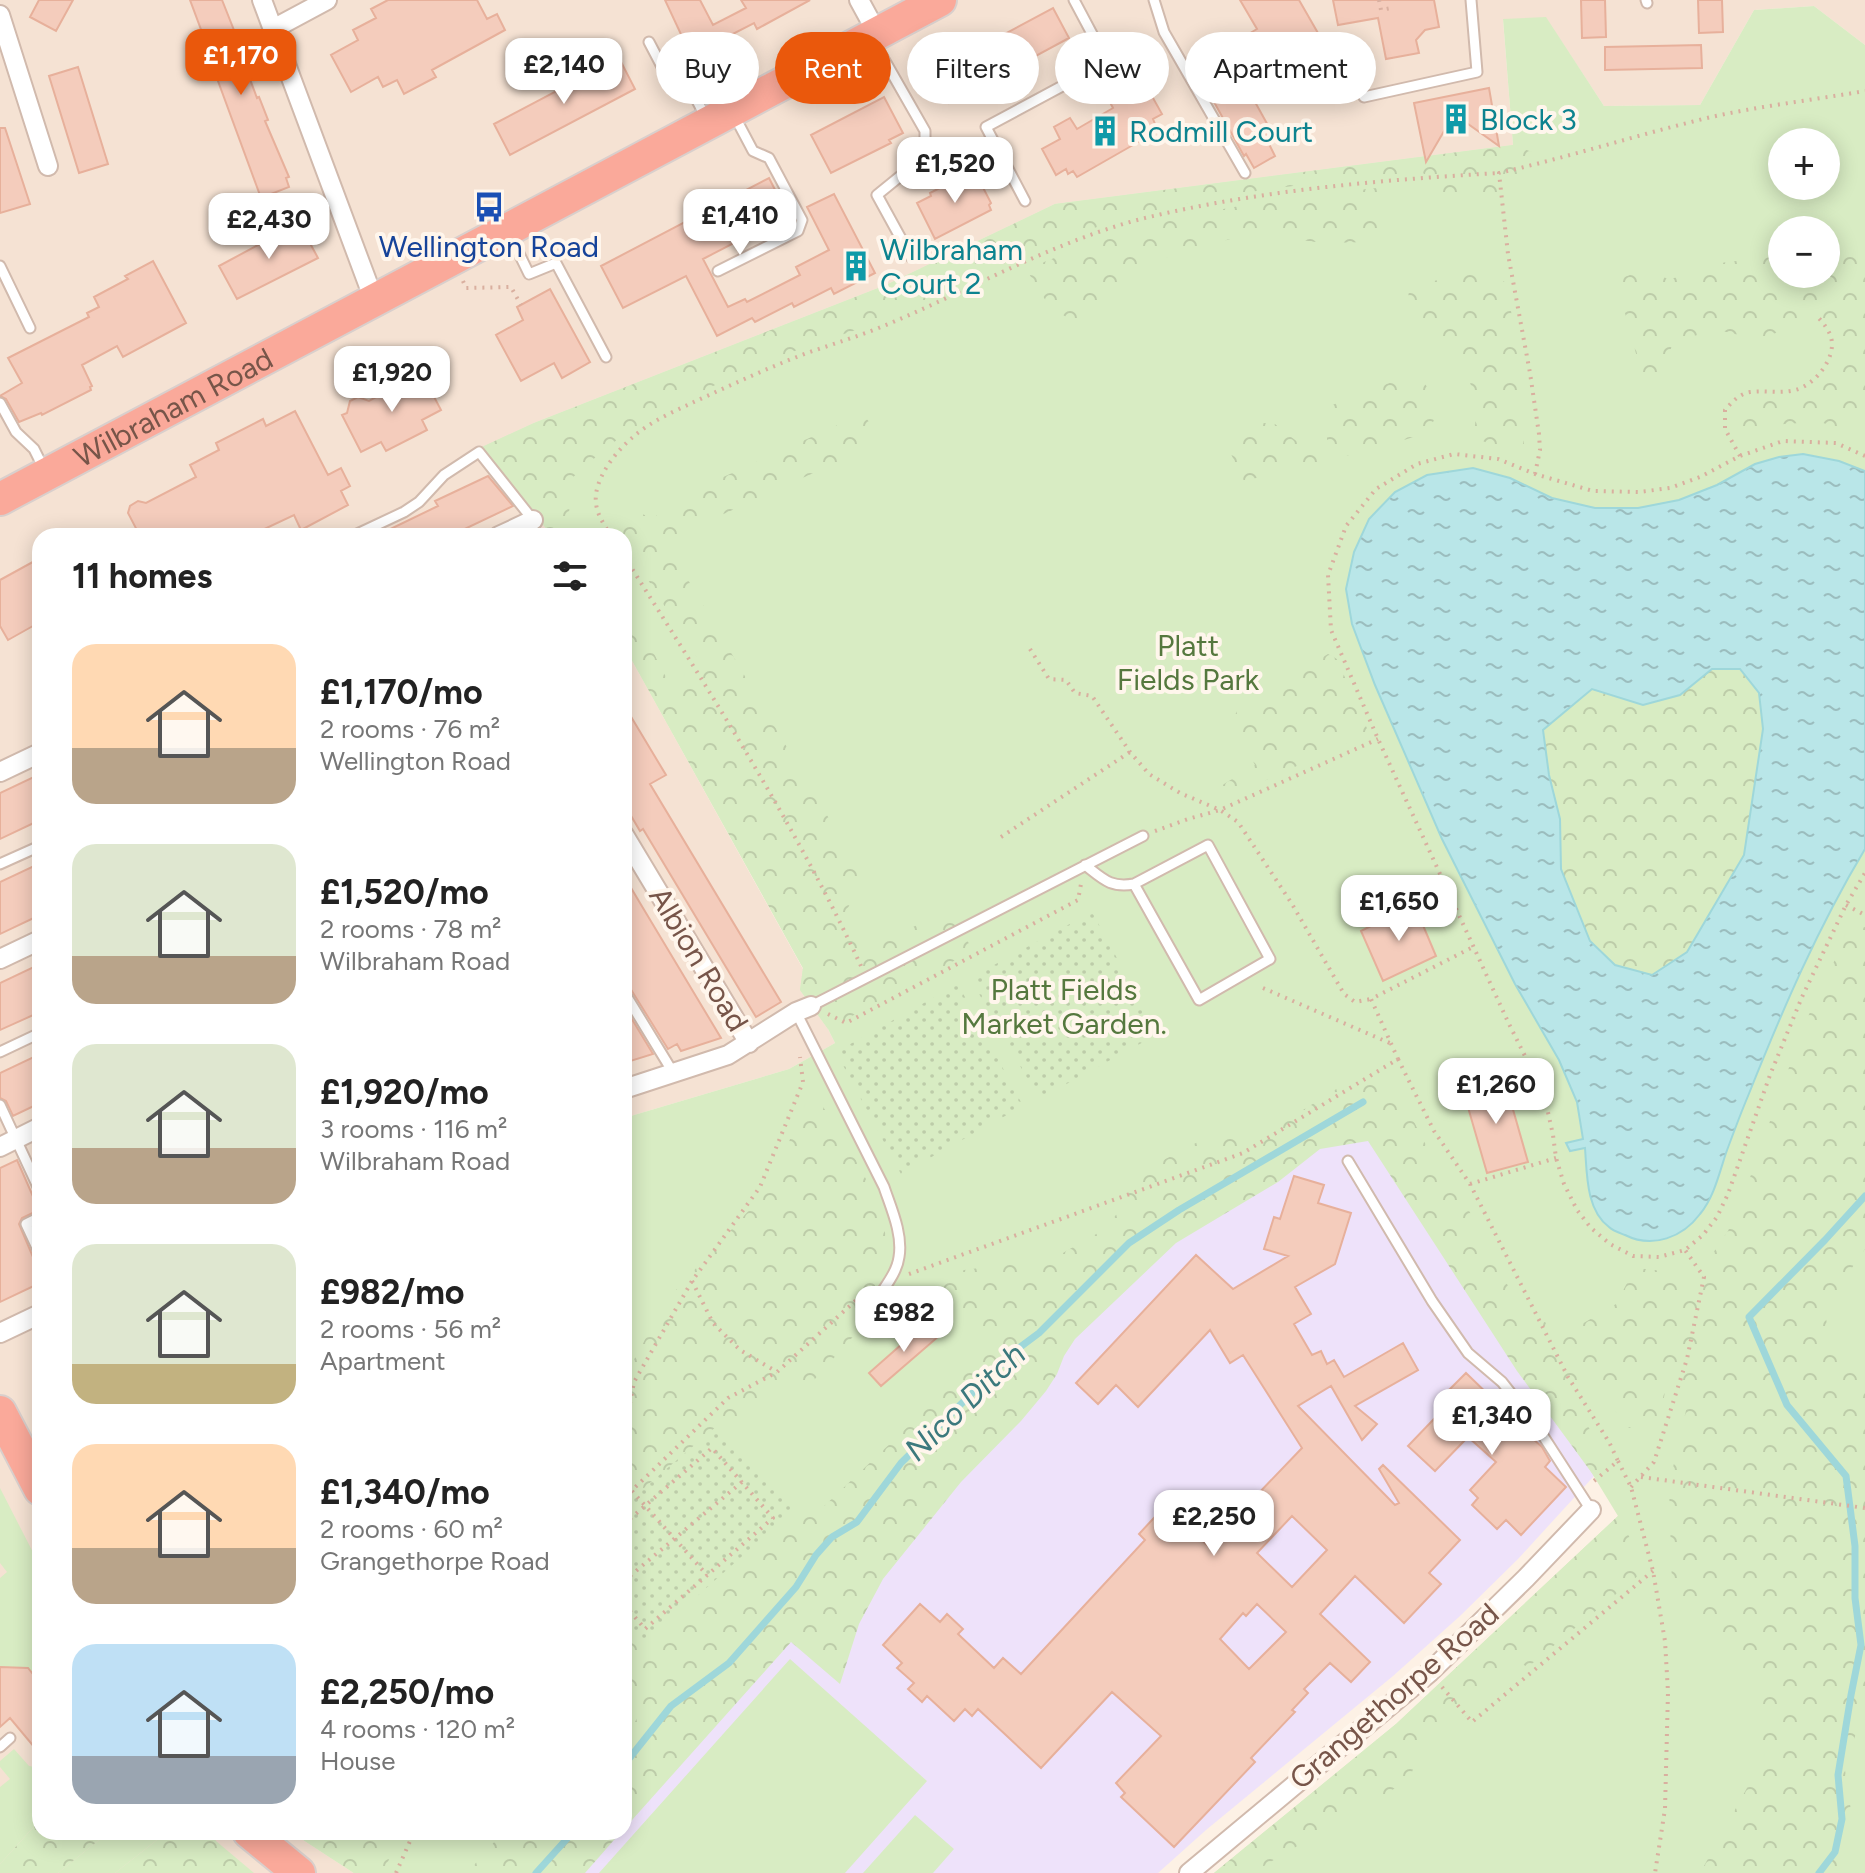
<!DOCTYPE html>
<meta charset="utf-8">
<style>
body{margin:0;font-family:Figtree,sans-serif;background:#f2f2f2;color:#222;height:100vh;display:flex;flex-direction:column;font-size:30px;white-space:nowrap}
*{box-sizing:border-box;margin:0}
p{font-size:26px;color:#767676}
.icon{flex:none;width:44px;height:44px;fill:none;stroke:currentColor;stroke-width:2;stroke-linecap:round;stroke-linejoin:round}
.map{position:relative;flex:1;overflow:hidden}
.sheet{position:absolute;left:32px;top:528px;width:600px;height:1312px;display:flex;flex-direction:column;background:#fff;border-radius:24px;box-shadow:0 4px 20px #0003}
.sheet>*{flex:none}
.hud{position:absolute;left:656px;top:32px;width:760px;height:72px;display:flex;gap:16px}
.buttons{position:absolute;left:1768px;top:128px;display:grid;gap:16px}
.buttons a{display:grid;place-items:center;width:72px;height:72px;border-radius:50%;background:#fff;box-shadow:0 4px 20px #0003;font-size:40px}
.price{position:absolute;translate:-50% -68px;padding:0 18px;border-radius:16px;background:#fff;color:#222;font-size:26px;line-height:52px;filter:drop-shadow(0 2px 4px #0008)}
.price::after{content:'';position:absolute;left:50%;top:48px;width:24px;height:18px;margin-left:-12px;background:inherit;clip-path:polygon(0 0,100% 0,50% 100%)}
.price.current{background:#ea580c;color:#fff}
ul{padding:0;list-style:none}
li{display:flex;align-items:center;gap:24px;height:200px;padding:0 40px}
li span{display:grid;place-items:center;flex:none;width:224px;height:160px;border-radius:24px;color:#555}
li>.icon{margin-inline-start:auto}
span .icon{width:96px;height:96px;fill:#fffc;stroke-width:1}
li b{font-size:34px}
h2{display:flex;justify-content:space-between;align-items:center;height:96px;padding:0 40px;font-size:34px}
.pill{padding:0 28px;border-radius:36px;background:#fff;box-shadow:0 4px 20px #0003;font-size:28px;line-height:72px}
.pill.current{background:#ea580c;color:#fff}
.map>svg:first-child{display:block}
</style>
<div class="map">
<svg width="1865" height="1873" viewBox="0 0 1865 1873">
<defs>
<pattern id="forest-crowns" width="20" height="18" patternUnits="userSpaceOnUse" patternTransform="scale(2)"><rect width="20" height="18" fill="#d8ecc3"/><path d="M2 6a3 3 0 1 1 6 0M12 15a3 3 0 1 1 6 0" fill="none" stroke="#bdcca9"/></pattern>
<pattern id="garden-dots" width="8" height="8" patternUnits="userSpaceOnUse" patternTransform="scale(2)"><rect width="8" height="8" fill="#d8ecc3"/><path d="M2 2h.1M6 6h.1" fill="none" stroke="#bdcca9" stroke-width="1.8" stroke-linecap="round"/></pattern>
<pattern id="water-ripples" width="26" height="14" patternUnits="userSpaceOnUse" patternTransform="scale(2)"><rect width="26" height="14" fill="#b9e6e8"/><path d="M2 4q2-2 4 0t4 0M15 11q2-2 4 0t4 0" fill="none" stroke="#9bbdbe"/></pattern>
</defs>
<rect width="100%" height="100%" fill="#fdf1e5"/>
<path fill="#f5e2d3" d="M0 0H1865V45L1814 6 1754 10 1700 105 1604 106 1546 18 1503 20 1513 145 1055 204 886 285 534 423 483 447 552 536H40V1832H291L354 1873H0Z
M624 646 803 969 800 990 828 1029 835 1043 789 1069 624 1118Z"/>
<path fill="#eee2fa" d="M1367 1103 1594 1476 1518 1559 1460 1616 1393 1676 1206 1830 1158 1873H545L578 1832H624V1774L1020 1350Z"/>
<path fill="#d8ecc3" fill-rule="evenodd" d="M1814 6 1865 45V1873H1214L1396 1724 1618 1516 1364 1099 1229 1175 624 1759V1118L789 1069 835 1043 828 1029 800 990 803 968 624 646V536H552L482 447 534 423 886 285 1055 204 1513 145 1503 19 1546 17 1604 106 1700 105 1754 10ZM1782 142H1826V186H1782ZM1782 230H1826V274H1782Z
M0 1488 40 1566V1683L0 1667V1578L7 1572 0 1563Z
M790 1659 927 1781 845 1873H599Z
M14 1749 29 1766 40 1768V1820L0 1864V1787L10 1779 0 1767V1761Z
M915 1815 954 1849 933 1873H863Z
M109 1832H167L115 1873H58Z
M291 1832H565L533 1873H354Z"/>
<path fill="url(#forest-crowns)" d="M1513 145 1532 152 1533 171 1512 193 1456 204 1422 172C1313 183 1200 193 1094 228 1018 253 946 293 872 324 846 334 818 342 792 352 736 374 680 400 629 432 608 444 590 463 572 478L567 536H552L482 447 534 423 886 285 1055 204Z
M1377 188 1387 224 1370 242 1323 243 1251 233 1140 265 1084 326 1051 309 1026 269C1055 258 1083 246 1112 237 1197 209 1288 197 1377 188Z
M1852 251 1865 255V415L1846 429 1819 422 1784 424 1741 437 1737 412 1752 396 1782 397 1819 391 1842 353 1836 333 1815 321 1756 339 1718 330 1673 341 1662 382 1644 383 1616 280 1649 268 1669 280 1711 264 1779 256 1782 258V274H1826V259Z
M1470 267 1507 283 1522 387 1524 446 1513 452 1474 438 1477 401 1454 341 1433 338 1404 323 1409 291Z
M1397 380 1425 384 1440 405 1429 432 1382 447 1244 481 1228 448 1252 422 1275 424 1310 452 1327 443V407Z
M862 414 875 428 855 454 682 533 668 546 863 876 847 910 875 946 929 919 953 922 974 950 828 1029 800 990 803 968 624 646V595L670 685H697L700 662 624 542V536H620L615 528 628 506 652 519 686 494Z
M1328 654 1337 659 1369 733 1218 802 1211 792 1255 765 1232 721 1237 711Z
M1740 668 1759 693 1763 729 1744 855 1687 952 1652 975 1615 965 1590 941 1561 869 1560 819 1549 775 1543 729 1592 689 1643 705 1680 695 1712 669Z
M1865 927V1249L1825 1307 1828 1336 1865 1389V1703L1845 1770 1851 1811 1836 1873H1701L1704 1866 1758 1768 1764 1684 1700 1627 1672 1586 1669 1485 1690 1393 1666 1386 1661 1414 1629 1428 1591 1380 1571 1395 1607 1461 1594 1476 1517 1371 1368 1141 1320 1149 1278 1182 1176 1243 1075 1339 1064 1356 1057 1374 1046 1391 1021 1421 961 1482 883 1579 859 1624 840 1684 791 1642 624 1829V1743L637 1718 624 1705V1624L642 1645 794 1510 819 1511 991 1348 927 1275 1054 1258 1098 1233 1125 1206 1133 1176 1232 1124 1257 1139 1365 1071 1394 1083 1428 1149 1473 1217 1482 1245 1507 1284 1519 1307 1565 1334 1616 1304 1635 1268 1684 1273 1691 1283 1714 1272 1713 1253 1728 1231 1747 1186 1804 1025 1848 932Z
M819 1100C843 1140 895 1211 885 1258 882 1272 874 1286 870 1299L877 1310 814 1380 760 1398 733 1444 717 1427 624 1505V1378L666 1301 776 1181 797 1118Z
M1618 1516 1637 1551 1639 1575 1528 1667 1510 1659 1488 1677 1476 1709 1421 1748 1409 1780 1252 1873H1214L1396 1724Z
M40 1820V1832H109L58 1873H0V1864Z
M167 1832H211L216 1841 254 1873H115Z
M291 1832H376L398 1839 383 1873H354Z
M503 1832H621L585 1873H467Z"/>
<path fill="url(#garden-dots)" d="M1092 912 1158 1034 1039 1099 970 978Z
M958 984 1023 1106 901 1174 836 1052Z
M717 1426 794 1510 642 1645 624 1624V1505Z"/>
<path fill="url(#water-ripples)" stroke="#9ed7da" stroke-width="2" fill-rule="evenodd" d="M1803 454 1839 461 1865 471V849C1818 927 1782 1011 1748 1096 1740 1115 1733 1134 1726 1153 1719 1174 1714 1197 1700 1214 1683 1237 1653 1249 1625 1235 1620 1233 1613 1231 1609 1227 1586 1210 1587 1174 1585 1148L1570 1151 1566 1143 1583 1139 1577 1102 1559 1060 1515 984 1442 839 1375 685 1352 624 1346 589 1354 552 1369 519 1395 492 1427 475 1473 468 1510 478 1552 498 1595 508H1638L1679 500 1717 485 1755 464 1779 457ZM1712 669H1740L1759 693 1763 729 1744 855 1687 952 1652 975 1615 965 1590 941 1561 869 1560 819 1549 775 1543 730 1592 689 1643 705 1680 695Z"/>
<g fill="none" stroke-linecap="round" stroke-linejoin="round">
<path stroke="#9ed7da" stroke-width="7" d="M624 1765 671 1706 729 1663 796 1587 816 1555 832 1537 857 1522 901 1463 1015 1351 1039 1333 1129 1243 1179 1210 1363 1102
M536 1873 573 1832
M1819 1873 1835 1852 1842 1819 1838 1775 1851 1695 1861 1645 1855 1598V1546L1846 1476 1787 1405 1749 1317 1825 1240 1865 1196"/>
</g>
<path fill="#f4ccbc" stroke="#e7b09b" stroke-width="2" fill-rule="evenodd" d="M39 0H73L56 31 30 17Z
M190 0H222L247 63H244L257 98 259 97 268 120 265 121 289 177 286 178 289 187 261 198 204 43H206Z
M388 0H477L487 19 497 14 505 30 432 70 436 77 404 94 397 80 383 87 378 77 351 92 331 55 358 40 353 30 376 18 371 9Z
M665 0H700L713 25 746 8 741 0H810L757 29 754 23 719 41 721 45 693 60Z
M1240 0H1299L1330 54 1285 80 1282 75 1250 93 1275 138 1268 142 1275 156 1254 168 1246 154 1244 156 1204 84 1211 80 1201 62 1257 29Z
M1333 0H1434L1439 27 1425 30 1416 40 1419 53 1386 59 1378 18 1338 25Z
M1581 0H1605L1606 37 1582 38Z
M1698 0H1722L1723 32 1699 33Z
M1053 8 1069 38 949 103 932 73Z
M1701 45 1702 68 1605 70V47Z
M619 58 635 89 510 155 494 124Z
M78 67 108 164 79 173 49 76Z
M1123 88 1129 99 1148 89 1162 114 1153 119 1155 124 1150 126 1154 133 1077 177 1073 171 1068 174 1066 169 1056 175 1042 149 1060 139 1054 127 1070 118 1077 129 1113 108 1107 97Z
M1489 88 1499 146 1454 114 1426 162 1414 103Z
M884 97 903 133 889 140 891 143 831 173 811 135Z
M0 128H5L30 204 0 213Z
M974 170 991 203 989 205 991 210 935 239 917 203 931 196 930 193Z
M769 178 790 219 755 237 753 233 703 259 728 307 745 299 747 302 800 275 796 267 829 250 807 207 834 194 875 273 834 294 831 288 794 307 792 303 755 322 752 318 717 336 686 276 623 308 601 266Z
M299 223 318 258 237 299 219 266Z
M153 261 186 323 123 357 117 346 82 365 92 386 90 387 91 390 42 415 41 413 19 422 6 399 0 396 22 383 8 358 89 317 87 313 99 307 94 297 128 279 125 276Z
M550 289 590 362 562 378 554 363 521 381 496 335 523 320 517 307Z
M406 372 417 376 422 374 441 410 422 420 427 430 386 451 381 442 361 452 342 415 347 413 350 401 358 397 369 401 395 387 398 376Z
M295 411 328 475 341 468 350 486 341 491 348 505 301 530 294 515 260 531 262 536H140L128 513 130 506 138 501 146 503 196 477 190 465 219 450 216 443 263 419 266 426Z
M488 476 513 506 450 536H376L438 506 435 501Z
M40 558V622L8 640 0 626V580Z
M624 705 666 775 650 784 781 1002 756 1017 643 829 640 831 624 804Z
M40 774V820L0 839V793Z
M34 866 40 878V915L0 934V882Z
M624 876 640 903 721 1038 681 1051 677 1044 668 1049 630 988 624 985Z
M1414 904 1436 956 1383 981 1361 931Z
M40 964V1012L0 1030V983Z
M624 1006 653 1054 624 1063Z
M40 1054V1103L13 1116 6 1101 0 1098V1073Z
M1504 1078 1528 1162 1487 1173 1463 1090Z
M17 1160 39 1210 22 1218 19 1224 33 1257 40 1261V1283L0 1302V1168Z
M1294 1176 1324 1185 1318 1203 1351 1213 1335 1264 1295 1287 1311 1314 1294 1324 1312 1355 1321 1351 1327 1364 1334 1360 1344 1377 1403 1343 1418 1370 1355 1406 1377 1424 1362 1440 1331 1386 1298 1406 1395 1505 1399 1503 1379 1469 1383 1465 1460 1540 1429 1573 1441 1584 1404 1623 1355 1576 1320 1614 1370 1662 1351 1682 1330 1663 1304 1689 1308 1693 1292 1710 1295 1712 1251 1758 1255 1762 1174 1847 1121 1797 1125 1793 1116 1783 1161 1736 1112 1692 1041 1768 978 1709 972 1716 965 1709 954 1721 927 1696 922 1702 908 1689 914 1683 897 1668 902 1663 883 1645 920 1604 940 1622 947 1614 963 1629 958 1634 994 1668 1003 1658 1021 1674 1145 1540 1139 1534 1165 1506 1208 1546 1302 1448 1243 1355 1230 1363 1210 1330 1138 1407 1116 1385 1098 1404 1076 1383 1196 1255 1233 1289 1288 1256 1264 1249 1274 1217 1280 1219ZM1292 1516 1327 1550 1292 1587 1257 1553ZM1257 1604 1286 1632 1249 1669 1220 1639 1243 1613 1246 1616Z
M927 1322 939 1336 881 1386 869 1373Z
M1466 1373 1497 1403 1493 1407 1520 1433 1523 1430 1542 1447 1550 1461 1545 1467 1566 1487 1521 1535 1506 1520 1497 1529 1472 1505 1478 1498 1470 1490 1496 1462 1468 1437 1435 1471 1408 1446 1456 1396 1449 1390Z
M0 1667 28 1668 40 1683V1754L10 1718 0 1727Z"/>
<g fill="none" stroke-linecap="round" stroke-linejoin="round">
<g stroke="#d1baad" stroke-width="13">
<path id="lane" d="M1154 0 1164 32 1245 173
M1646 0 1647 3
M873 40 925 131V150L909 169 877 195 911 257
M649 42 670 82 691 89 705 116
M1364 97 1477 72 1471 0
M1025 201 986 127 1107 62 1074 0
M509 233 529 274 556 263 606 357
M0 266 30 328
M718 271 798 231 802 220 769 158 753 151 735 117
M0 403 16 432 34 449 45 471
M353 536 404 512 419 502 444 475 479 452 533 520
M0 864 40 846
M1085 865C1103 879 1110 888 1134 884L1208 845 1270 959 1199 1000 1134 884
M624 992 674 1074
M811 1006 1143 836
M796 1012 884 1187C891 1208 903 1234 899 1257 897 1272 886 1285 878 1298
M0 1052 40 1033
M0 1105 40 1191
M1348 1161 1432 1301 1468 1353 1502 1382 1538 1428 1591 1510
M40 1217 26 1224 40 1254
M0 1747 10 1738"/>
</g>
<g stroke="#d1baad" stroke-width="22">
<path id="street" d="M262 0 374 300
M859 0 877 33
M0 15 48 166
M273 29 327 0
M499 536 533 520
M0 772 40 753
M624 835 749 1043
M0 959 40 940
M624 1089 728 1055 796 1012 811 1006
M0 1147 40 1127
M0 1333 40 1314
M1189 1873 1430 1672 1526 1578 1591 1510"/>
</g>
<g stroke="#d9cfcc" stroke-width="36">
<g id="highway">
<path id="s1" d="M0 499 940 0"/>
<path d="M0 1412 40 1489"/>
<path d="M249 1832 299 1873"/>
</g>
</g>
<path stroke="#d9af9f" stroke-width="4" stroke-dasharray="2 6" stroke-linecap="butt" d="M1379 0 1381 10 1391 8
M463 281 466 288 511 287 521 305
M1740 456 1725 429V410C1732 402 1739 394 1750 392 1765 390 1780 394 1795 390 1813 386 1833 362 1832 343 1831 331 1823 323 1816 315
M1865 456 1836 443 1783 441 1740 456 1700 477 1670 488 1639 492 1593 491 1535 474 1498 459 1454 454 1417 464 1376 489 1346 526 1328 575 1331 630 1378 739 1509 1024 1544 1094 1553 1135 1556 1158 1564 1184 1577 1210 1591 1228 1610 1244 1633 1256 1659 1257 1685 1250 1703 1235 1717 1217 1728 1194 1770 1075 1802 997 1846 905 1865 873
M1535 474 1540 450 1539 434 1530 373 1508 254 1499 173C1569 157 1637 135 1707 118 1759 106 1813 100 1865 91
M611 536C605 526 597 515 596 503 593 480 616 451 633 437 651 421 675 411 696 401 733 384 770 367 807 353 830 345 853 338 876 329 966 293 1050 242 1145 218 1261 190 1380 180 1499 173
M624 556C708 689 795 824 861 966
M1030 649 1049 679 1066 680 1075 693 1092 696 1130 752 1149 774 1180 793 1220 810 1238 822 1292 904 1344 994 1355 1002 1371 999
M1155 831 1188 819 1220 810 1378 739
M1001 837 1130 752
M1846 905 1865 915
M1263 988 1392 1044
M828 1014 846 1023 1078 900 1081 884
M1398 1059 1434 1131 1470 1184 1568 1377 1609 1442 1618 1461 1594 1481V1484
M1470 1184 1556 1158
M909 1274 1243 1153 1398 1059 1371 999 1473 947
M692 1281 713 1323 740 1350 777 1372
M624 1435 634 1382 692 1281 760 1187 803 1082 800 1057
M1618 1461 1631 1487 1653 1571 1665 1641 1668 1692 1665 1809 1655 1873
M1641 1477 1865 1508
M1631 1487 1654 1462 1687 1359 1704 1277 1685 1250
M632 1491 707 1575
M624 1498 728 1398 777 1372 864 1293
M624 1524 712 1448 773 1518 645 1629 624 1604
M624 1581 742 1482
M1442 1687 1472 1722 1653 1571
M396 1873 414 1832"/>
<use href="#lane" stroke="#fff" stroke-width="9"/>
<use href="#street" stroke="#fff" stroke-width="18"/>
<use href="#highway" stroke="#faa99a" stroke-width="32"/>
</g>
<defs>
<g id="building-bare" transform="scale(2.4)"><path d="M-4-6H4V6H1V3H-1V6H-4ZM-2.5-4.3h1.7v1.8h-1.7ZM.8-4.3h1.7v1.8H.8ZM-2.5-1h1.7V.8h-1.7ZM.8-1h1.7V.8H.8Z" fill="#0f9aa8" stroke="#fff6ec" stroke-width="2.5" paint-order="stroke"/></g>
<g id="bus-bare" transform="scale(2.4)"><path d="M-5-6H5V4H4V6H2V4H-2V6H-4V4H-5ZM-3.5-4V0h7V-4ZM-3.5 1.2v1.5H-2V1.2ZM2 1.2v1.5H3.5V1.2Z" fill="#1a4fb4" stroke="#fff6ec" stroke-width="2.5" paint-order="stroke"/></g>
</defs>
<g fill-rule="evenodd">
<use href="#building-bare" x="1456" y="119"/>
<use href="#building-bare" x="1105" y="131"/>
<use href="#bus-bare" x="489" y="207"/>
<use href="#building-bare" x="856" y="266"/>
</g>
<g text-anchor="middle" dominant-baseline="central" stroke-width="8" stroke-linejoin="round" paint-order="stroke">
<g font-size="30" fill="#0d838f" stroke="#fff6ec" text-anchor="start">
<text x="1480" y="119">Block 3</text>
<text x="1129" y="131">Rodmill Court</text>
<text x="880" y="249">Wilbraham<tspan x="880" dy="34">Court 2</tspan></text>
</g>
<g font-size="30" fill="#164399" stroke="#fff6ec">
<text x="489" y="246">Wellington Road</text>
</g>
<g font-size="30" fill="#775549" stroke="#fff6ec">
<text stroke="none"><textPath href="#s1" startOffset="196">Wilbraham Road</textPath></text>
<text transform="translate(699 959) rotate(59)">Albion Road</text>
<text transform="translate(1394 1696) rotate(-41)">Grangethorpe Road</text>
</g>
<g font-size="30" fill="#55783e" stroke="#fff6ec">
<text x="1188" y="645">Platt<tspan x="1188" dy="34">Fields Park</tspan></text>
<text x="1064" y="989">Platt Fields<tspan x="1064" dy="34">Market Garden.</tspan></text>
</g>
<g font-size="32" font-style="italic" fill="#3c797d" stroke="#fff6ec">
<text transform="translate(965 1402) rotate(-44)">Nico Ditch</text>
</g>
</g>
</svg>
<div class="buttons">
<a>+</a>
<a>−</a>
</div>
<b class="price current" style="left:241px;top:97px">£1,170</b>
<b class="price" style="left:564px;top:106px">£2,140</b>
<b class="price" style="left:955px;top:205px">£1,520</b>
<b class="price" style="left:740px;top:257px">£1,410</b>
<b class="price" style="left:269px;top:261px">£2,430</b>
<b class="price" style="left:392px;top:414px">£1,920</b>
<b class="price" style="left:1399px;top:943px">£1,650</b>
<b class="price" style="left:1496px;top:1126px">£1,260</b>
<b class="price" style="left:904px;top:1354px">£982</b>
<b class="price" style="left:1492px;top:1457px">£1,340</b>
<b class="price" style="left:1214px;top:1558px">£2,250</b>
<div class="hud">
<a class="pill">Buy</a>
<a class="pill current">Rent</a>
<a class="pill">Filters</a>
<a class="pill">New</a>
<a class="pill">Apartment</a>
</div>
<section class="sheet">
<h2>11 homes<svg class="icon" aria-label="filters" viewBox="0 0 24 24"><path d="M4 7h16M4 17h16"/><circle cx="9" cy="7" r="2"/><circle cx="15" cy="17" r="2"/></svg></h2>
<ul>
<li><span style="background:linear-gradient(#ffd9b3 65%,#b9a48a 0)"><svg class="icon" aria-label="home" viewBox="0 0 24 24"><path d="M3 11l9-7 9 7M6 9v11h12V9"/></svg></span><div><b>£1,170/mo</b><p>2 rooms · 76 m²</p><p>Wellington Road</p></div></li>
<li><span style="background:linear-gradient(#dfe7d0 70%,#b9a48a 0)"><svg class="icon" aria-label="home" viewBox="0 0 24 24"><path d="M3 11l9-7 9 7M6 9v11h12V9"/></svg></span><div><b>£1,520/mo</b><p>2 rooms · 78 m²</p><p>Wilbraham Road</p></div></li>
<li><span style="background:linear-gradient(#dfe7d0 65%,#b9a48a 0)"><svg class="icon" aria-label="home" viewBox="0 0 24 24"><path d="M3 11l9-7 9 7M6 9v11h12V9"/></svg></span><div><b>£1,920/mo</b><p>3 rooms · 116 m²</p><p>Wilbraham Road</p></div></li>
<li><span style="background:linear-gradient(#dfe7d0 75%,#c2b280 0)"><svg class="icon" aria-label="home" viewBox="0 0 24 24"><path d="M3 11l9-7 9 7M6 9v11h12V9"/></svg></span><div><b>£982/mo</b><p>2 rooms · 56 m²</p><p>Apartment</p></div></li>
<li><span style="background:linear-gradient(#ffd9b3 65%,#b9a48a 0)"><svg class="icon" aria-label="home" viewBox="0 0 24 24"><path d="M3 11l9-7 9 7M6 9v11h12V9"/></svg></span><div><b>£1,340/mo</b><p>2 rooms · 60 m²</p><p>Grangethorpe Road</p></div></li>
<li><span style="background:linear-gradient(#bfe0f5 70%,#9aa5b1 0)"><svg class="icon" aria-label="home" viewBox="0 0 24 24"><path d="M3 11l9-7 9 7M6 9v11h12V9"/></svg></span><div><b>£2,250/mo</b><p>4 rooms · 120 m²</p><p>House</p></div></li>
</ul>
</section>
</div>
